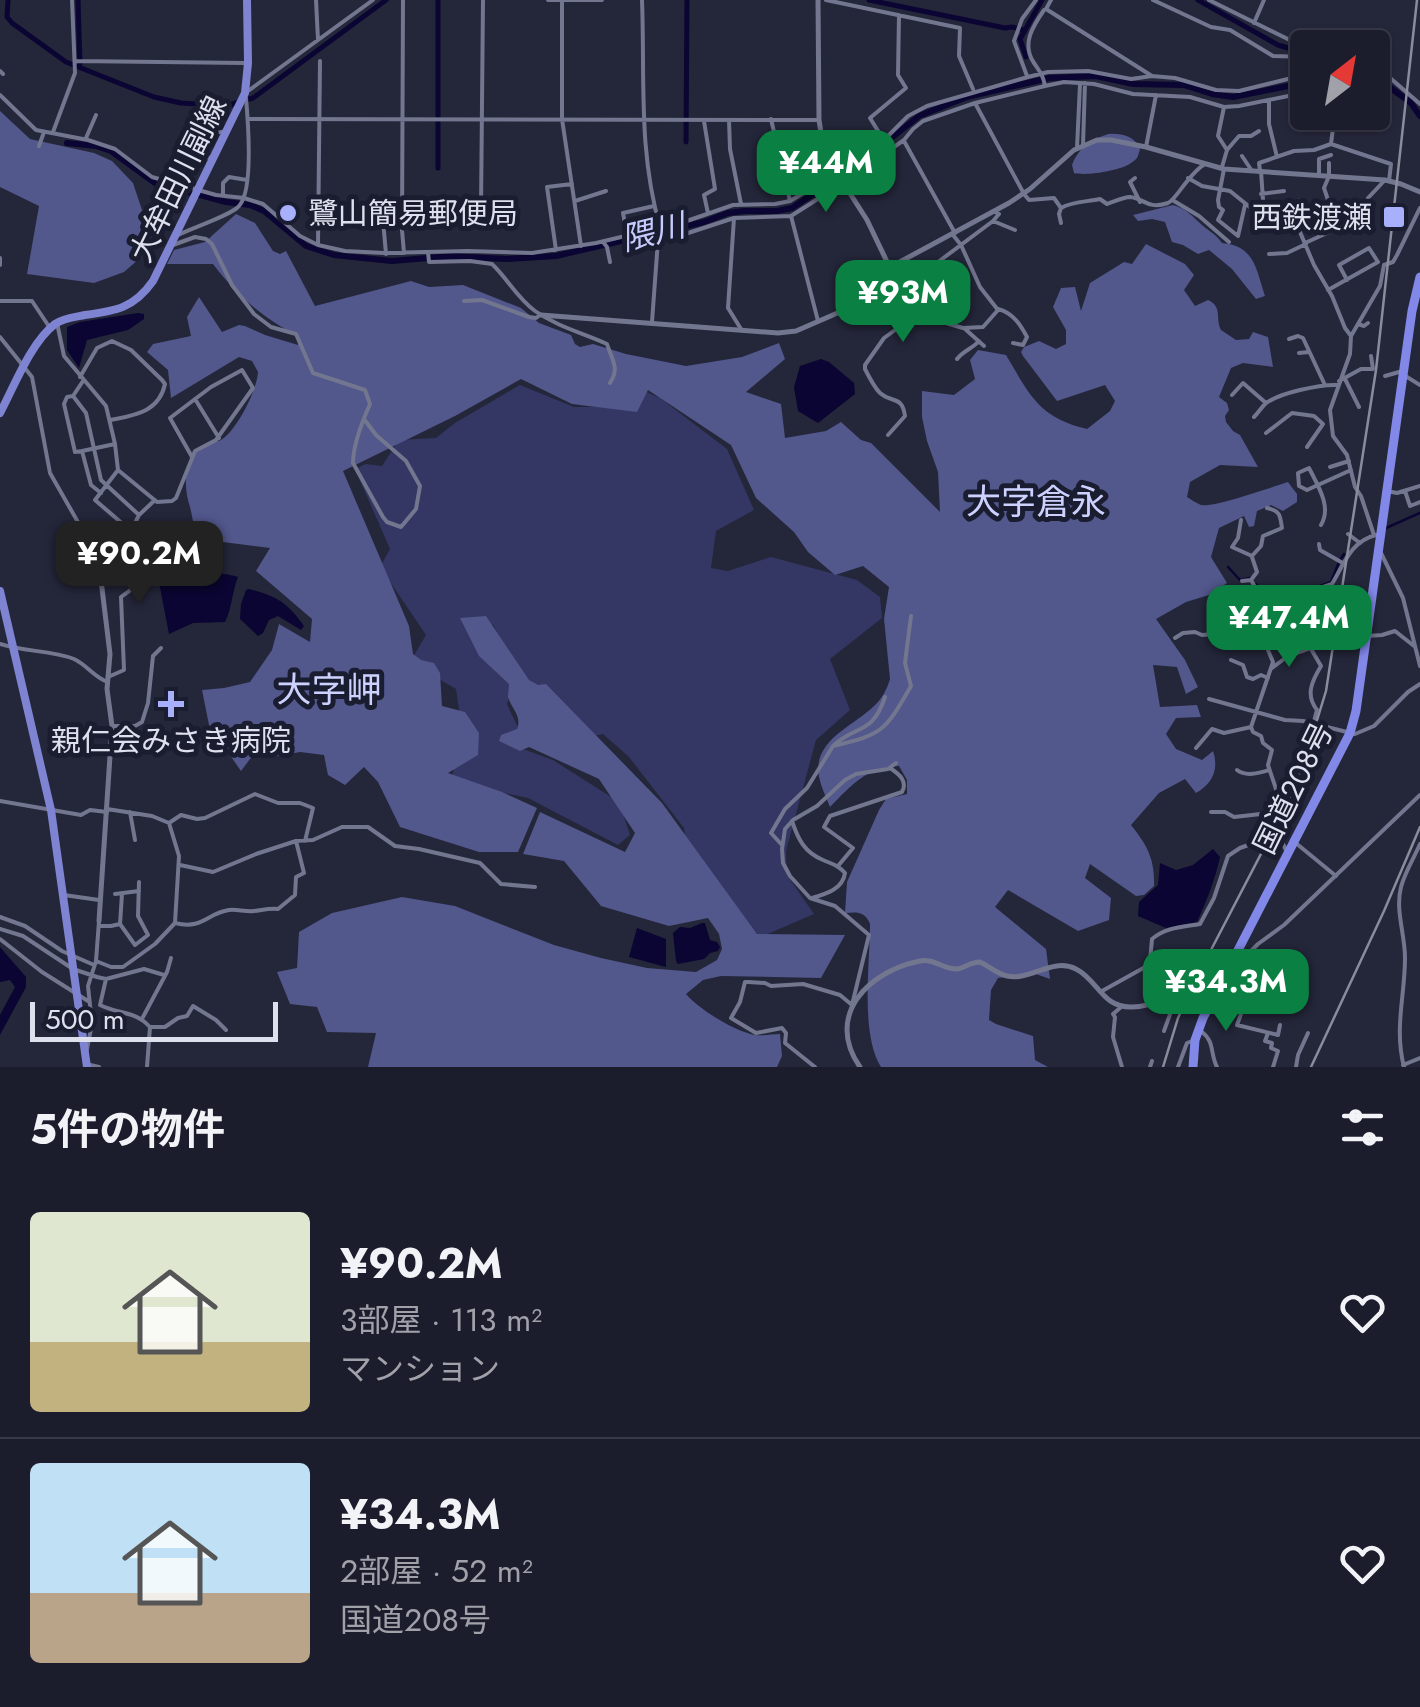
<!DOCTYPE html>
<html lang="ja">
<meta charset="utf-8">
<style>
body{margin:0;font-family:Jost,"Noto Sans JP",sans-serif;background:#282938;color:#f1f3f6;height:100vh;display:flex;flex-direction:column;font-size:38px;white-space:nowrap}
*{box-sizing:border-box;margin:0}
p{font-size:32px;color:#a0a1a9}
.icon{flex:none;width:55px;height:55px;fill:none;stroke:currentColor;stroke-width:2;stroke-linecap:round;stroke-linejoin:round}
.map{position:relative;height:1067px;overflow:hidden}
.details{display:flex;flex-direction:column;background:#1b1c2c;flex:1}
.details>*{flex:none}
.needle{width:65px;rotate:31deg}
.fabs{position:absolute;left:1290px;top:30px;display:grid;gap:20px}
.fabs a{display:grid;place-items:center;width:100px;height:100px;border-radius:10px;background:#1b1c2c;box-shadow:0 2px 8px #0004,0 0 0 2px #393a48;font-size:50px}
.scale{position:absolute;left:30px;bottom:25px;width:248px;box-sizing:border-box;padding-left:10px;border:5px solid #dee0ee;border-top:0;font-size:28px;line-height:35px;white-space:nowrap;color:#dee0ee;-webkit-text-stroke:8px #1a1c30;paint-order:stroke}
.price{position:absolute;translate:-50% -85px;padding:0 22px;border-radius:20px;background:#0b8043;color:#fff;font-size:32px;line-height:65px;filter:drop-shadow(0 2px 5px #0008)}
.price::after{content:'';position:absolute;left:50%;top:60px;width:30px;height:22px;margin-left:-15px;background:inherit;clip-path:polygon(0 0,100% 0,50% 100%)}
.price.active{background:#222;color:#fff}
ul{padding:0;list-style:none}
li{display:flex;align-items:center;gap:30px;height:250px;padding:0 30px}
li+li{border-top:2px solid #393a48}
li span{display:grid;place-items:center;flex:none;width:280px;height:200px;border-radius:10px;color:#555}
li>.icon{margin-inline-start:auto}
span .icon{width:120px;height:120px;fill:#fffc;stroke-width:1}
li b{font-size:42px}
h2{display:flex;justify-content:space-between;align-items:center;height:120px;padding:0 30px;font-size:42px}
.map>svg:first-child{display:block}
</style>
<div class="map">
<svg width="1420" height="1067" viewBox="0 0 1420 1067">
<rect width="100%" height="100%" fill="#24263a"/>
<path fill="#343764" d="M520 385 574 407 633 406 642 390 660 398 727 449 754 510 716 531 711 568 728 571 771 557 857 580 880 597 882 618 830 659 850 710 816 740 786 851 787 875 814 914 761 937 735 914 689 862 684 828 629 757 603 734 576 740 529 692 493 625 467 621 513 686 507 704 520 732 512 745 553 760 619 802 630 835 618 845 528 798 451 782 462 730 456 689 410 662 426 635 380 567 390 549 355 469 366 464 382 466 399 440 436 438 455 423Z
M1329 589 1334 600 1328 637 1306 645 1304 643C1301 609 1295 604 1329 589Z"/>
<path fill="#52578c" d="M0 111 30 139 94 153 112 161 133 183 154 246 124 272 94 283 27 274 39 206 0 187Z
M1108 134C1121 133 1135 136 1140 149 1138 156 1138 159 1131 163 1120 171 1086 176 1074 173L1072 165C1079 147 1091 140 1108 134Z
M1173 205C1187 209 1192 216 1202 225 1210 232 1216 234 1222 243 1255 246 1256 269 1265 296L1256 299 1232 269 1209 250 1198 254 1183 245 1172 242 1165 222 1152 219 1138 221 1133 215Z
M236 214 255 223 273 251 280 254 286 251 315 306 411 281 429 287 463 285 521 308 539 323 571 335 575 344 580 347 593 344 626 354 686 366 742 357 779 343 785 359 746 392 781 404 785 438 826 431 841 422 861 440 871 443 940 512 938 472 927 441 922 417V391L954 395 975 379 970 360 978 350 1006 355C1030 395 1038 417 1087 429L1110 411 1115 401 1105 385 1057 401 1023 356 1021 352 1024 347 1039 341 1056 349 1066 344V330L1053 307 1061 288 1075 287 1081 311 1090 283 1124 262 1132 264 1146 244 1185 264 1194 275 1184 290 1195 306 1208 300C1223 307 1215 318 1221 330L1236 340 1249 339 1253 332 1268 337 1273 367 1243 363 1231 368 1219 397 1227 403 1229 410 1225 416 1226 422 1233 431 1240 435 1258 467 1220 465 1190 482 1187 497C1192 500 1196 503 1201 505 1214 508 1272 487 1288 482L1297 494V502L1283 511 1271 505 1257 511 1254 526 1249 527 1244 516 1219 528 1211 557 1227 583 1209 595 1186 602 1156 619 1185 660 1198 687 1186 694 1177 667 1153 665 1160 707 1197 705 1201 717 1176 718 1166 734 1176 749 1202 760 1213 751C1219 769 1213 783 1196 793L1185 779 1159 793 1131 825C1147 845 1155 859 1154 886L1144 895 1136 896 1090 864 1085 878 1111 898 1109 920 1078 931 1008 890 995 907 1046 949 1050 979 1033 973 998 978 991 990 989 1020 996 1024 1033 1036 1035 1060 1048 1067H881C860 1034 870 963 870 924 865 911 857 912 845 913L847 882 879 810 886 799 907 794V780L899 766C865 768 853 784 830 807 826 797 821 787 819 777 812 740 854 726 874 706 882 699 887 689 890 679L884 619 889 587 863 566 835 575 808 552 794 532 756 498 731 445 648 390 637 412 572 404 521 379 455 416 343 471 409 626 413 654 421 660 434 663 440 673 442 706 465 712 479 733 478 755 448 773 502 792 537 808 518 852H479L400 827 378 782 364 767 345 785 328 775 324 755 300 752 279 756 263 753 253 755 241 771 209 725 202 690 224 688 250 682 272 650 279 624 310 642 312 619 256 571 270 548 207 540C192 532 194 522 190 507 183 487 183 456 206 444 210 442 216 442 221 440 237 430 257 390 258 372L252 361 239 357 171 398 168 370 147 352 153 344 191 336 187 317 199 297 222 332 239 325 245 326 265 335 298 345 297 336C259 314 240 299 213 264H167L174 250 205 242Z
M486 616 529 680 538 685 546 684 662 803 757 934 845 935 821 978 721 976 703 980 686 994C700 1010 734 1031 755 1035 763 1036 772 1034 780 1034L782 1056 777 1067H368L376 1033 327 1032 317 1007 290 1004 277 972 297 968 299 932 332 913 402 897 455 906 554 945 601 958 647 968 696 972 717 960 722 949 719 934 708 918 669 926 601 906 564 861 523 854 540 812 625 852 635 833 599 779 529 747 520 751 499 741 501 735 517 729C522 715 512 710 508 697 508 695 509 686 509 684L479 656 460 618Z"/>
<path fill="#0a0532" d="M138 313 144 314V319L128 330 87 340 79 368 67 350V327L80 322Z
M821 359 829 362 854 383 855 394 818 423 798 411 794 387 800 366Z
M170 553C174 559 181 570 187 573 194 577 197 573 204 573 214 572 228 574 238 577 232 592 232 608 225 622L193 623 169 634 156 567 162 565 165 556Z
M249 589C276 596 287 602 304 626L301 630 278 616 269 620 263 633 258 636 240 619 241 604 246 590Z
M1213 849 1220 857C1215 880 1207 900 1197 922L1166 928 1138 916 1139 902 1158 885 1160 863 1176 870 1193 865Z
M702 923H705L710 940 717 942 720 947 718 951 710 953 704 959 678 964 676 961 673 933 680 927 690 928Z
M637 928 666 939V967L629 957Z
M0 947 26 977V987L0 1035V1015L15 987 10 980 0 982Z"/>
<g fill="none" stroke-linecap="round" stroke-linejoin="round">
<path stroke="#0a0532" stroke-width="2.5" d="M1386 528 1420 513
M1228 567 1240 580 1250 578
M1256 584 1265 597H1271L1279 592 1282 596
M1300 593 1331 582 1339 562 1344 554"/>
<path stroke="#0a0532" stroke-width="5" d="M8 0 7 17 12 23 66 62 154 97 181 103 226 106 253 98 386 0
M78 0 80 64
M869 0 1005 28 1012 27 1024 30
M1198 0 1278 45 1295 50
M1026 57 1020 39 1042 0
M438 117V0
M686 142 687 0
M438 168V120"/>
<path stroke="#0a0532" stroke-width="6" d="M1372 74 1411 103 1420 116
M67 143 96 146 111 151 155 183 226 202 250 205 264 211 306 246 334 255 392 261 452 256 506 259 556 256 704 222 728 213 744 211H777L792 208 860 163 919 116 967 97 1049 78 1096 76 1133 84 1184 85 1212 94 1233 97 1293 85 1308 77"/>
<path stroke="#73768f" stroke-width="4" d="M316 0 318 40
M403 0 402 230 404 253
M548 0H602
M642 0C645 79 638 150 660 227
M826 0 960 28 959 56 973 89
M1051 0 1046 9 1152 76
M1153 0 1211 27 1230 30 1273 56 1308 57
M1209 0 1308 49
M562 1V119L581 246
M1044 10C1033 26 1021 44 1034 63 1040 72 1043 75 1045 86
M1254 23 1264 0
M75 61 245 63
M1372 68 1389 77 1420 104
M0 71 3 74
M1027 76 1014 41 1022 19 1036 0
M248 91 373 0
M0 95 36 130 88 140 115 149 152 177 216 195 244 198 263 204 300 236 318 245 345 251 384 253 468 251 532 253 596 243 684 222 733 205 775 204 790 201 855 162 888 136 908 116 927 106 1028 77 1048 72 1088 71 1131 79 1152 76 1175 78 1216 90 1239 91 1296 77 1308 71
M1269 100V124L1277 157
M975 103 1024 194 1029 200 1054 198 1061 208 1059 214 1061 223
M249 119 819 120
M771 119 790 201
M729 120 730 149 741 204
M704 121 715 189 704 195 708 213
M53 132 75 73 72 0
M86 138 96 115
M883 139 870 118 906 88 898 75 899 15
M904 141 955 233
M1331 144 1335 112
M1083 145 1085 83
M39 146 44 132
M1146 147 1156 95
M1077 148 1080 84
M1227 150 1239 136H1251L1259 131
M1242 156 1252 171
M212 158 206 157 208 132H226
M1329 163V176L1324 188 1328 200H1330
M1222 167 1227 150 1218 136 1224 107
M1224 169 1218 200 1219 207 1223 210 1218 220 1238 236 1245 205
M1260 171 1259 163 1294 151 1314 150 1331 144 1391 164 1389 181
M1261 171 1264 214
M1319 175V159L1331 155
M1135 178 1130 182 1140 202
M1188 178 1202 186 1230 191 1251 208 1269 217 1297 225 1314 265 1332 296 1345 328 1351 336
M1261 194 1284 191
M223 196V183L229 177 247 180
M575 201 606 191
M1174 201 1199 216 1229 242
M1061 208C1073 201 1087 202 1100 199L1107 204C1113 202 1124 197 1130 197 1144 198 1147 210 1168 203 1176 200 1189 173 1205 164
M481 209 483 0
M791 216 818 321
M734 218 728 308 741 329
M993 221 1015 230
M1294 223 1306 211 1300 200
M627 235 623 213 654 206
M176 236C189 229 232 215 239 206 254 190 248 121 246 98
M603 242 607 247 610 262
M1305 243 1347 224 1363 221 1368 198 1385 180
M173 245 195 237 206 239 212 244 232 285 254 314 271 327 296 334 313 373 365 390 370 404C362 422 353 444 353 463L383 517 387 522 401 527 416 509 420 486 406 461 376 435 364 419
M318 245 320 61
M556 250 547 187 572 184
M428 252 429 262 470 261 492 264C507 278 517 298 535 311 558 327 583 333 607 344 612 360 620 368 610 383
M386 254 382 209 385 206H402
M1269 254 1287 253 1306 244
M0 258V265
M890 268 912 313 963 328 983 327 998 310 980 287 961 245 953 235
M872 287 897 284
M1328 290 1378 262 1369 248 1339 265 1347 280
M0 301H32L50 328
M464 301 482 300 529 317 536 318 540 315
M998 309C1013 313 1020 324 1027 337L1023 345 1013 343
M652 322 658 240 676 237 734 218 791 216 843 183 904 140 913 129 923 121 975 103 1045 86 1064 82 1094 84 1133 94 1190 97 1224 107 1239 106 1298 94 1308 89
M57 323 64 356 106 406 115 444 118 470 95 500 131 531 141 546 152 550C158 575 139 583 121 597L124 670 108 677
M1358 324 1364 326 1368 323
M964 328 984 346
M0 337 32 377 50 473 91 545
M1289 339 1298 336 1303 338 1324 383
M1299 353 1309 352
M957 359C964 350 972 349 979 341
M1385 376 1399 372 1420 385
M80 377 97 348 112 341 131 350 162 380 165 384C159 412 135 415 111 420
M1345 379 1359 407
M83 381 73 396 67 397 64 404 75 452 82 451 91 485 101 493
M1339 381 1361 369H1373L1371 356
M1232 395 1243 383 1266 403
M73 396 86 413 101 480 139 515
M195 399 219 438
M1254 417C1258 413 1261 408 1265 404 1278 393 1321 384 1338 385
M1266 433 1292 413 1314 416 1323 424 1307 447
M888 435 905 416C902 395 893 404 880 393 874 387 869 377 865 369V365L884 338 909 320 912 313 920 283 926 271 993 221 999 214 995 212
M82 451 115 444
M1330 467 1349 461
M118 470 157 502 172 501 176 498 195 451 216 440 253 388 242 370 211 387 170 418 192 457
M1387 491 1397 493 1420 486
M1405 491 1410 506 1420 502
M1241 520 1238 538 1232 547 1252 556 1261 546 1263 536 1282 528C1280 516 1281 511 1267 508
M1321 525C1332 507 1318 486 1309 468L1298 473 1299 486 1307 490 1351 470
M131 531 139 515 155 500
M1348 534 1360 543
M1374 535 1361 496 1355 487 1347 455 1333 436 1330 410 1350 354 1351 336 1380 286 1384 265 1393 262 1397 255 1420 208
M1319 544 1320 550 1341 562
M1381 553 1403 598 1420 666
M1251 580 1257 572 1252 557
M1242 581 1251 580 1263 601 1267 618 1265 643 1273 662 1251 727
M1263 601 1293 597 1332 584C1344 564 1351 541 1376 535
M1175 638 1183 633 1195 632 1202 635 1215 634 1230 629 1254 627 1267 618
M0 644C24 652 51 650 74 659 87 665 95 678 108 682
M1311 649 1321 666C1312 681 1305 695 1317 710L1313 725
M1231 660 1243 665 1247 677 1253 679 1261 675 1268 678
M1272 668 1288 656 1338 638 1382 635 1395 631 1414 646
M1209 699 1285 720 1303 721 1355 734 1374 726 1408 692 1420 684
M112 726H135L142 722 148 703 153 656 161 648
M833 746C884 734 885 731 911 686L905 663 911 616
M1196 748 1212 729 1224 733 1251 727
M1237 770C1246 777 1259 773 1269 770
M0 801 81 815 90 810 107 812
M107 809 152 816 169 823
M130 812 135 840
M1211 812H1225L1234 817 1279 812
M792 821C798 839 804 852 823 860 832 864 838 865 845 873 843 889 826 894 812 898
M169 823 181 815 197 819 205 818 255 794 278 803H300L313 808 305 841
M1274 826 1287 852
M1297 844 1336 876
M782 845 771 833 785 809 807 788 833 746C856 724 872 736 885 697
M180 865 213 872 256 854 296 841 313 840 342 827H368L395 846 419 849 480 863 501 884 535 887
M838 866 853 848 824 827 830 816 902 792C908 781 899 774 890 768
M115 894 139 891
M64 895 99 900
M0 917 25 926 62 951 94 965
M175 923C203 930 207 913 229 910 237 909 245 912 254 911 263 910 269 908 278 909L295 895 296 877 304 873 296 841
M120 924 122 894
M99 926H111L120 924 135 945 148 935 138 916 139 882
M0 929 23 936 73 969 97 977 106 979 144 969 164 975
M0 939 42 972 88 1001
M1235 960 1244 958 1258 944 1284 925 1420 795
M96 961 111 967H123L155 944 175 923 179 856 169 823
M1232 965 1249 984
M106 979 100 1005C118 1014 136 1011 150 1027H165L178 1018 187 1016 193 1006 216 1020 226 1030
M1102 991 1147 966 1150 961 1152 939C1166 927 1183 927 1200 924L1214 898 1228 856 1240 848 1265 839 1282 807 1268 765 1272 750 1263 743 1261 736 1253 732 1251 727
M1239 998 1245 1003 1237 1025 1278 1035 1280 1025
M1120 1008 1113 1014 1115 1017 1113 1037 1122 1067
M143 1017 167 972 171 958
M1164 1031 1173 1006 1168 994
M1202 1032C1215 1042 1210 1054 1217 1067
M1268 1033 1265 1041 1272 1043 1271 1048 1278 1051 1273 1067
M87 1049 92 1024 88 986 96 961 99 921
M86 1064 99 1067
M1403 1065 1420 1058
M147 1067 150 1027
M815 1067 785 1043 786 1033 782 1028 756 1033 731 1018 740 1002 745 982H748L765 983 771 986 803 984 840 995 852 1005 869 935 835 906 810 898 790 876 783 863 782 849 785 829 793 820 817 806 845 780 856 774 888 769 896 763
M1150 1067 1152 1061
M1178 1067 1187 1043 1195 1040
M1296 1067 1298 1055 1308 1033
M1404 1067C1394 1028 1405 996 1405 958 1405 934 1395 910 1401 887 1405 872 1414 858 1420 844"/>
<path stroke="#73768f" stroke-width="5" d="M818 0 819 120 823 145 828 159 867 220 890 268
M541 315 778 333 796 331 849 308 896 264 1009 203 1030 189 1074 150 1097 140H1111L1146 147 1224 169 1385 180 1401 184 1420 192
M91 545 96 554 100 572 110 654 107 689 112 726 99 921
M860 1067C824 1015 869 971 920 961 934 958 944 970 958 969 966 967 971 962 980 962 989 966 997 974 1007 976 1031 981 1052 957 1076 969 1098 980 1102 1008 1132 1007 1141 1007 1154 1004 1162 999 1173 992 1184 969 1198 973 1205 974 1213 980 1219 984"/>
<path stroke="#7e83d2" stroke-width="8" d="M0 413C14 387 31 342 55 324 63 318 75 317 85 315 116 311 134 308 153 281L245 93 248 63 247 0
M0 591 51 810 87 1067"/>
<path stroke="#8288e8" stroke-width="9" d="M1193 1067 1195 1040 1203 1018 1350 733 1356 711 1412 311 1420 277"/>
<path stroke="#8a8c9c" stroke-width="2.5" d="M1163 1067 1178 1018 1199 973 1289 800 1306 756 1326 691 1376 370 1417 0
M1311 1067 1384 911 1420 827"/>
</g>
<g fill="#a8b0fc" stroke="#1a1c30" stroke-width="4">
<circle cx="288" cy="213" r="10"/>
<rect x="1382" y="205" width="24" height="24" rx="5"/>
<path d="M166 689h10v10h10v10h-10v10h-10v-10h-10v-10h10z"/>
</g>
<g text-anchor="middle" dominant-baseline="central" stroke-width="10" stroke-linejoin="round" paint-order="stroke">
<g font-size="30" fill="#dee0ee" stroke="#1a1c30">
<text transform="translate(178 179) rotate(-64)">大牟田川副線</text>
<text transform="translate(1293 788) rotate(-64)">国道208号</text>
</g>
<g font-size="30" fill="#dee0ee" stroke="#1a1c30" text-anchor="start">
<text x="308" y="213">鷺山簡易郵便局</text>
<text x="1372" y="217" text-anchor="end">西鉄渡瀬</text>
<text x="171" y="740" text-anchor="middle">親仁会みさき病院</text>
</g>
<g font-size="32" font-style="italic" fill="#c6ccfe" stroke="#1a1c30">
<text transform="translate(653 232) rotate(-14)">隈川</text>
</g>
<g font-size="35" fill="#ccd2fd" stroke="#1a1c30">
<text x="1036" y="502">大字倉永</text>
<text x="329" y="690">大字岬</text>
</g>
</g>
</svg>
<div class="fabs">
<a><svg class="needle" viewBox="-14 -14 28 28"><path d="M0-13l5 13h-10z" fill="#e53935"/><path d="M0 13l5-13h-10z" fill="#a0a1a9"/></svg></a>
</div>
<div class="scale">500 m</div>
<b class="price" style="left:826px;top:215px">¥44M</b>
<b class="price" style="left:903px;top:345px">¥93M</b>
<b class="price active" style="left:139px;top:606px">¥90.2M</b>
<b class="price" style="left:1289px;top:670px">¥47.4M</b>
<b class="price" style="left:1226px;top:1034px">¥34.3M</b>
</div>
<section class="details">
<h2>5件の物件<svg class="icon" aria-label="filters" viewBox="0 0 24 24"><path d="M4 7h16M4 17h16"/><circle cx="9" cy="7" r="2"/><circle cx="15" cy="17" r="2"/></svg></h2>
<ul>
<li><span style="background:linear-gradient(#dfe7d0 65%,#c2b280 0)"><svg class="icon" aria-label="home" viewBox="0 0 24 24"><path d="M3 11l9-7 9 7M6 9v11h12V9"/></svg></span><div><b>¥90.2M</b><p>3部屋 · 113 m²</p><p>マンション</p></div><svg class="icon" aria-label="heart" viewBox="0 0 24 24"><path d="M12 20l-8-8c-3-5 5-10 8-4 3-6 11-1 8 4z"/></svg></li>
<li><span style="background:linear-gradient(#bfe0f5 65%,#b9a48a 0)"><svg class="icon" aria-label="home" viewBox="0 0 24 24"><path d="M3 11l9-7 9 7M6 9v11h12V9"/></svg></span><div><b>¥34.3M</b><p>2部屋 · 52 m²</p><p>国道208号</p></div><svg class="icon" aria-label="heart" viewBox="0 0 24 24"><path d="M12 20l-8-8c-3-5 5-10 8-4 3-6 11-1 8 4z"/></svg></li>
</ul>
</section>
